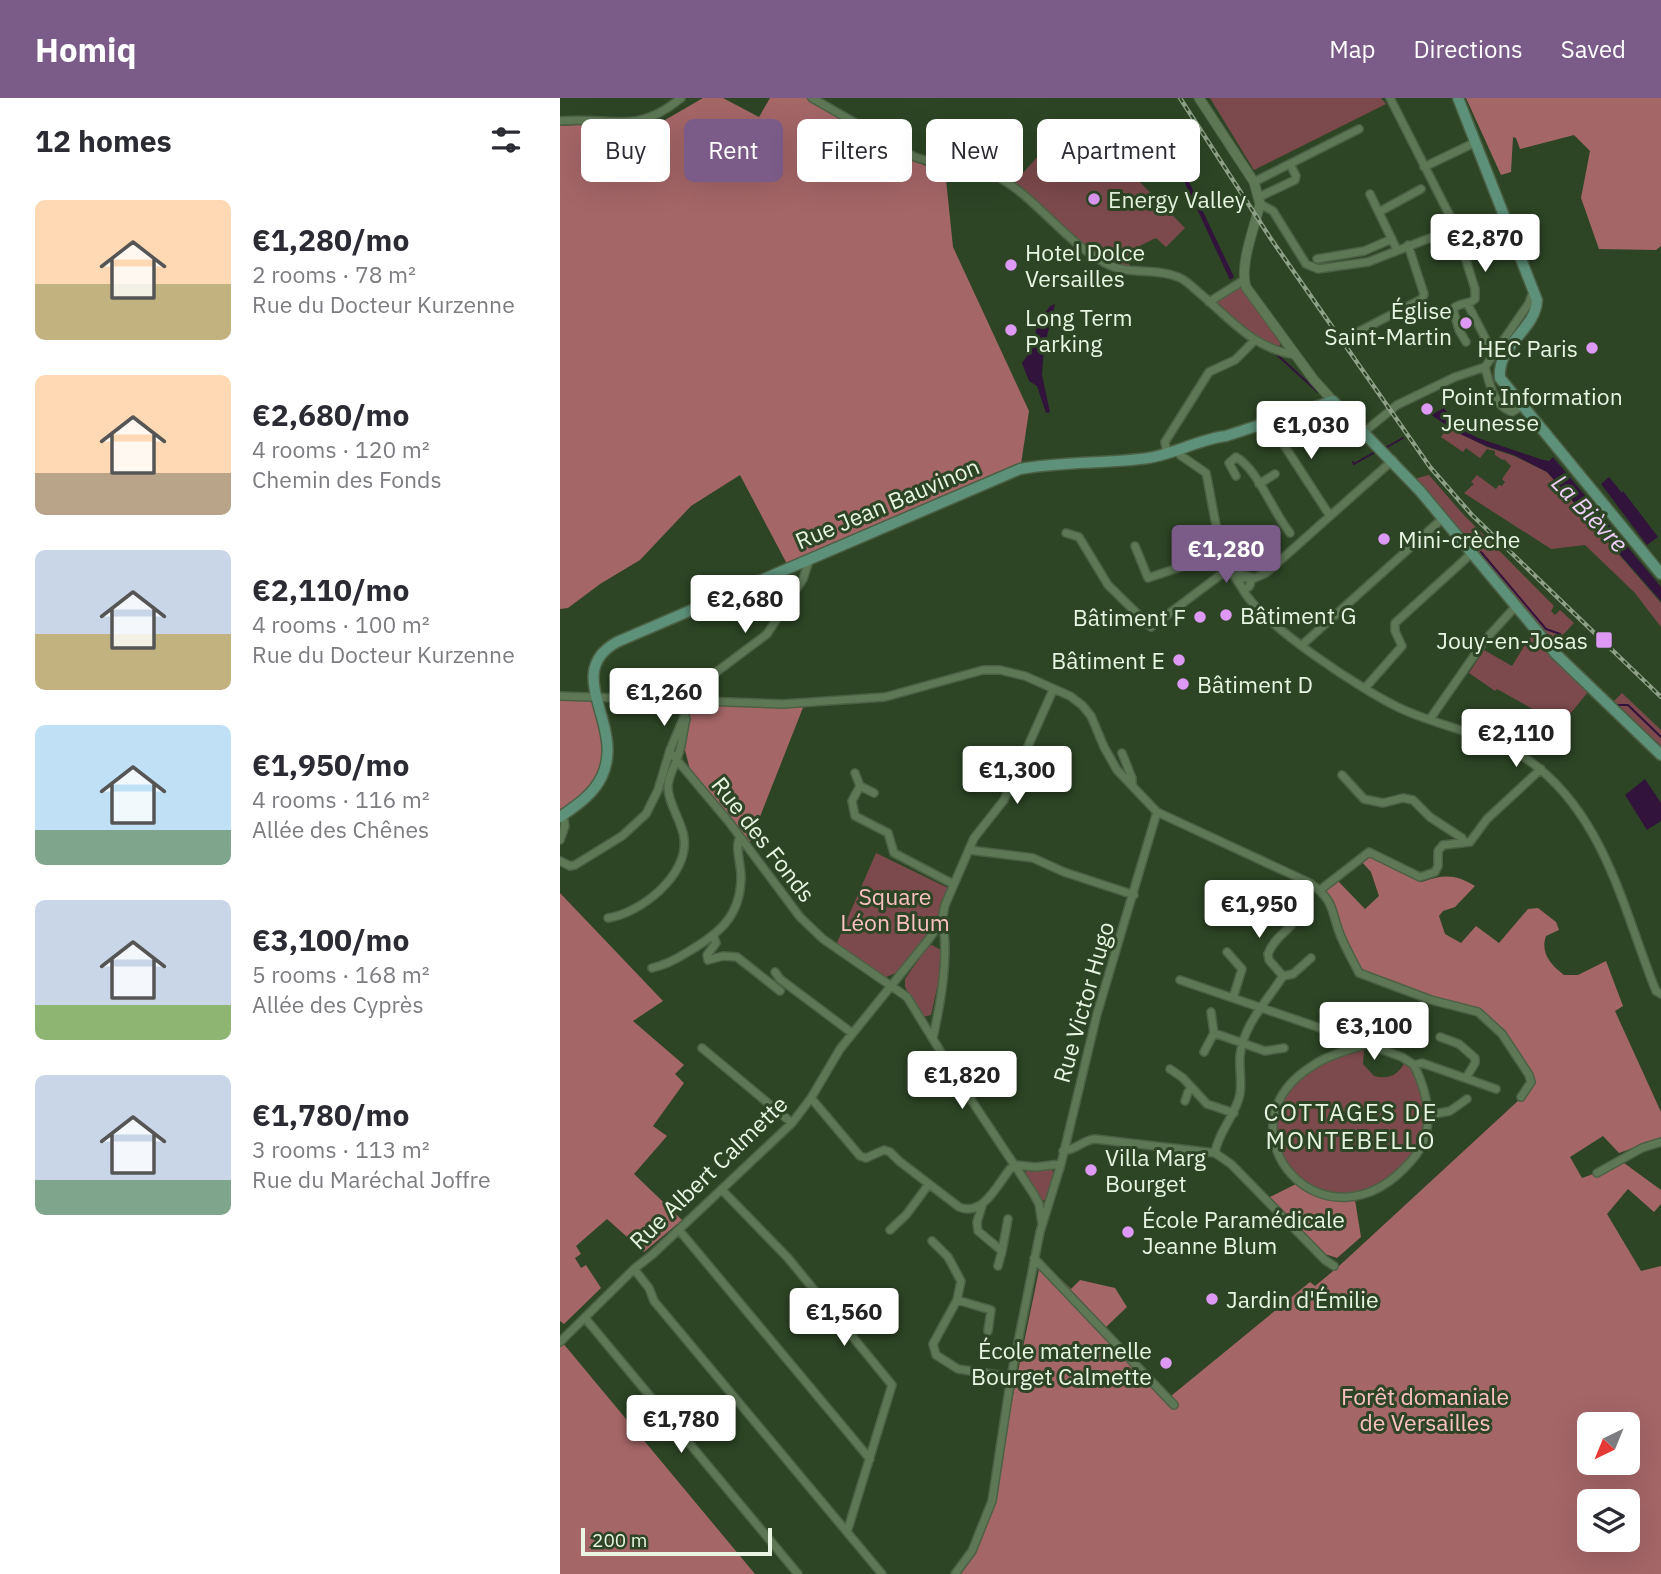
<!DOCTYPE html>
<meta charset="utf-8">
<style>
body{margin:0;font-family:"IBM Plex Sans",sans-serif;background:#f2f2f3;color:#2b2b33;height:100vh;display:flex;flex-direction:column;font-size:26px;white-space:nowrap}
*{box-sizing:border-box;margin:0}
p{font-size:23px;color:#7c7c81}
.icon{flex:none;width:38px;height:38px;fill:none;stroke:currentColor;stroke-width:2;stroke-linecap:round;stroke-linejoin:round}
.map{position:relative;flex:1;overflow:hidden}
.panel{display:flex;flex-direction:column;background:#fff;width:560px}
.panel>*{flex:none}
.hud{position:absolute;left:21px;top:21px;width:665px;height:63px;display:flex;gap:14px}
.needle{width:46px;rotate:223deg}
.controls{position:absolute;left:1017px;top:1314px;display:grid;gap:14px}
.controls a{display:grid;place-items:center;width:63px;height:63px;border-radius:10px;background:#fff;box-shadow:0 7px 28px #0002;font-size:35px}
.scale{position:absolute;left:21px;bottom:18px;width:191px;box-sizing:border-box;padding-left:7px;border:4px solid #e7f5e2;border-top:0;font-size:19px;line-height:24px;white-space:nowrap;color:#e7f5e2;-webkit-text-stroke:5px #2d4525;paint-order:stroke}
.price{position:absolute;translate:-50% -60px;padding:0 16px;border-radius:7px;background:#fff;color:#222;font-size:23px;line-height:46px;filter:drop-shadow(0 2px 4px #0008)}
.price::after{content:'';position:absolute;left:50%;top:42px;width:21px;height:16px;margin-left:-10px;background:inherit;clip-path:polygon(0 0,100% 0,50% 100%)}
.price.on{background:#7b5c89;color:#fff}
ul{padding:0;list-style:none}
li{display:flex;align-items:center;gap:21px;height:175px;padding:0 35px}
li span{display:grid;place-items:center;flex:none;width:196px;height:140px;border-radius:10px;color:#555}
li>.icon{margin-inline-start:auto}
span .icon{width:84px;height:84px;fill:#fffc;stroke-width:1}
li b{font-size:30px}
h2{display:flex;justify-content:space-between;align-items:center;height:84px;padding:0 35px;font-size:30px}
.chip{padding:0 24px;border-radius:10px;background:#fff;box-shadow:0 7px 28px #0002;font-size:24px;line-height:63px}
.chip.on{background:#7b5c89;color:#fff}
header{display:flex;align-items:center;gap:42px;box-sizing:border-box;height:98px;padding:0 35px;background:#7b5c89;color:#fff}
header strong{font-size:33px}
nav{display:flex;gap:38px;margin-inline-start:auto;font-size:24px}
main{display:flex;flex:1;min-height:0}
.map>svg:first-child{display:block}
</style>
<header>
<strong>Homiq</strong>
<nav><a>Map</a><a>Directions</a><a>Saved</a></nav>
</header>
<main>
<section class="panel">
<h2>12 homes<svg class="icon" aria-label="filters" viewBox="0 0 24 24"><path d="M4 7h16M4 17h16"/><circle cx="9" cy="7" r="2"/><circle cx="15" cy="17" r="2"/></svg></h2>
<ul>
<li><span style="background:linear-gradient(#ffd9b3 60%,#c2b280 0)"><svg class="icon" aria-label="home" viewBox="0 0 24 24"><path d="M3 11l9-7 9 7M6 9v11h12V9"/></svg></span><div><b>€1,280/mo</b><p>2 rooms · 78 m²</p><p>Rue du Docteur Kurzenne</p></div></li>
<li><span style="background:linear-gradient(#ffd9b3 70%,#b9a48a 0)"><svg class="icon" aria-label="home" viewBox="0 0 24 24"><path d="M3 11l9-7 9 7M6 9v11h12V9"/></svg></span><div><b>€2,680/mo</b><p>4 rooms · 120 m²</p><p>Chemin des Fonds</p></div></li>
<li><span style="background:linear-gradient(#c9d6e8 60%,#c2b280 0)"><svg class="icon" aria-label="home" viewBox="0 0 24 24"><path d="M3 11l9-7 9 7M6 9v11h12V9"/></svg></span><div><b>€2,110/mo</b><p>4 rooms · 100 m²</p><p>Rue du Docteur Kurzenne</p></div></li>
<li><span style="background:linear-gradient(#bfe0f5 75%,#7fa58c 0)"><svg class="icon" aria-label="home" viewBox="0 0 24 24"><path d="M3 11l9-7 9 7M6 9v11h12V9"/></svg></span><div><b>€1,950/mo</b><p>4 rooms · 116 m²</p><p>Allée des Chênes</p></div></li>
<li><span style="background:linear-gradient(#c9d6e8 75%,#8fb573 0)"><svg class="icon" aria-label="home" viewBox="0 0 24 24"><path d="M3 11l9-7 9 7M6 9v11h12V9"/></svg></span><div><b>€3,100/mo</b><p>5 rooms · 168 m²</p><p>Allée des Cyprès</p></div></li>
<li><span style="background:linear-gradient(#c9d6e8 75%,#7fa58c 0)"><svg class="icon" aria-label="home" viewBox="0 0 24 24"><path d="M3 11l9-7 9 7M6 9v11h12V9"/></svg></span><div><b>€1,780/mo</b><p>3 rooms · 113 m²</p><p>Rue du Maréchal Joffre</p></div></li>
</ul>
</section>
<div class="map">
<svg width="1101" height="1476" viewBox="0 0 1101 1476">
<rect width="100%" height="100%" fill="#2d4525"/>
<path fill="#7c4a4c" d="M650 0H821L826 6 694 72Z
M506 27C552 53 588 92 625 130L606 149 596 140 569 153V170C523 155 488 117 454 85Z
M680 188 721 246 719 248 695 241 649 204Z
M888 329 927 349 954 358 987 374 1101 505V529L1075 495 1025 447 991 451 904 395 914 386 911 384 917 377 936 391 939 387 942 388 945 384 942 381 951 368 944 361 943 362 935 357V353L927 351 920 360 906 350 903 354 881 339Z
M869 377 902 415 994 508 991 513 995 517 1000 512 1014 525 998 542 987 538 854 381Z
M973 534 990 559 1028 594 1001 627 937 591 935 593 909 575 924 552 952 568Z
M1062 595 1101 632V648L1054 603Z
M316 755 388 790 378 821 338 874 324 880 276 847Z
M372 847 381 852 380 887 377 890 371 917 363 919 345 889V881L368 848Z
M804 952 803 966 814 978C829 982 838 977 845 964 864 980 867 1010 864 1033 862 1050 846 1065 833 1075 822 1084 811 1094 797 1097 780 1100 764 1095 751 1087 707 1061 705 1007 745 976 762 963 783 957 804 952Z
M489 1070 495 1075 487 1101 482 1103 465 1075 467 1072Z"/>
<path fill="#a56668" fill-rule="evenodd" d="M143 0H163L199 19 210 0H246L352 62 366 68 385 72 393 149 469 313 461 366 227 466 180 377 131 408 80 462 40 486 8 510 0 511V28L105 22Z
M906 0H1101V148L1096 152 1039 151 1021 100 1030 53 1014 37 960 51 956 40 953 39 951 74 941 77Z
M0 598H29C35 611 46 635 46 650 46 679 23 700 0 714Z
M244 607 190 744 130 672 125 652 131 608Z
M810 757 862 784C883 776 896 776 915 788L895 809 883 813 879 818 885 836 901 845 916 828 939 845 968 811 978 810 996 824 999 832 986 838C980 855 991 867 1004 877H1018L1046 863 1063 908 1055 913 1101 1014V1040L1059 1055 1043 1038 1010 1059 1022 1080 1064 1065 1101 1092V1106L1094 1114 1068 1091 1047 1116 1081 1173 1101 1168V1476H400C438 1422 441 1361 453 1298 462 1253 472 1207 481 1162L511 1191 520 1182 555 1190 567 1209 546 1229 611 1298 750 1184 755 1188 778 1169 972 990 974 978 944 933 919 912 871 899 804 874C796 862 788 848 783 834 778 818 776 805 765 792L777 782 805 811 819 798 811 774 801 763ZM1029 1326H1068V1365H1029ZM1029 1404H1068V1442H1029Z
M0 795 103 903 73 923 124 967 115 976 124 985 93 1028 107 1038 74 1076 122 1122 84 1154 47 1121 16 1148 21 1156 15 1160 21 1170 26 1167 41 1190 4 1226 0 1223Z
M738 1085C760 1098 769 1104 795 1102L801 1139 777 1160 765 1156 710 1099Z
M2 1244 195 1476H0V1246Z"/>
<path fill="#32133c" d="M618 50 620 65 674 179 670 182 617 68 616 62Z
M495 206 484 250 482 277 490 314 486 315 477 288 469 283 462 265 475 247 476 227 490 208Z
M884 310 901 331 918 340 980 361 989 363 993 359 1101 489V503L987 374 954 357 926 348 900 336 871 317Z
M1049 379 1062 395 1063 393 1098 439 1087 447 1041 386Z
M1085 681 1101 705V723L1087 732 1065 697Z"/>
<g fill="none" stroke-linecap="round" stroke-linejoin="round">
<path stroke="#32133c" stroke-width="2" d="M715 255 758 294
M827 349 843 340
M793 364 794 366 817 353
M921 454 986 531 1000 536
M1058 607H1068L1101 639"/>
<g stroke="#4c6044" stroke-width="10">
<path id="minor" d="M252 0 355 59C382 69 413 65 438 79 478 101 504 143 545 165 567 178 595 169 618 179 627 182 635 192 643 198 673 224 694 250 735 257
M830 0 896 130 915 191V201C909 207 899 204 893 211L899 232 906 244
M0 23C50 18 76 38 121 0
M864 69 916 44
M694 84 799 31
M810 96 837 152
M699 99 735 82 736 78 730 66
M700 106 713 113 746 166 758 171 808 164 896 130
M819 114 861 91
M757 161 804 153 832 141
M649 204 684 182
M907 205 934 257
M792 237 862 201 864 196 848 147
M925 269 969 205 974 191
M925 269C930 287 933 307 952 314L962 308
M709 324 770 418
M804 334 837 307 895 279 925 269
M617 352 620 357 646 375C654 411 657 456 680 487
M607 355 605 344 649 274 675 262 694 243
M676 378 669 365 676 359C697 370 714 416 730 435
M699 386 715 376
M506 435 519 439 548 487 591 529 671 469
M575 448 588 480 665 454
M673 475 695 480 706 475 833 362
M679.5 485a5.5 5.5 0 1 1 11 0a5.5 5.5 0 1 1-11 0Z
M681 488C698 525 806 595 844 612 889 632 941 638 980 671 1047 727 1065 816 1096 893L1101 896
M742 547 883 420
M805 590 842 548 835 533V525L912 455
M0 598 223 606 325 599 423 572H440L465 578 510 598 522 607 531 618 544 649 557 672 597 714 750 785C776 804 770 812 781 839 786 851 793 863 799 875L871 902 918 914 942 936 969 977 971 984 961 999
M870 621 925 542 956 508
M111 655 169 724 240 819 263 841 347 899 400 985 473 1095 479 1106 482 1125
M562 655 572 680V686
M295 675 300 688 292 703 295 718 328 735 334 755 393 786
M782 677 804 701 823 705 843 700 853 702 870 719 902 740 903 745
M300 688 314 695
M0 742 5 728 3 717
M409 752 473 760 504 774 574 797
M0 763 10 768 15 767 62 738 86 716 98 692 110 652 131 602 147 581 207 536 243 481 248 466 247 462
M760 792 809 754 860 779 875 774 878 768V753L883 747 910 744 927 721 981 671
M721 793C754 831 719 826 708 856L709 862 723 878
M48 820C81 815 129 777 124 740 122 723 108 706 108 689 108 678 115 668 118 658 122 649 123 632 126 621
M154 839 156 845 147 857 148 862 163 858 177 859 220 893
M667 854 682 871 673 900
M92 870C105 867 115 862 126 855 157 837 180 820 181 781 182 768 174 750 180 739
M215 874 220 881 292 935
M620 882 807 946 842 959 854 967 862 965 936 991
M651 914 654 935
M880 939 899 946 915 960V965L906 980
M373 940C380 907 390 856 382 822
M807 946C788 952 768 957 752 968 652 1031 765 1164 852 1062 877 1033 869 998 854 967
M142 950 232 1025
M644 954 654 935 705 953 724 950
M610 971 623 980 647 1006 674 1015
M251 1000 300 1058 306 1060 324 1052 330 1054 339 1063 399 1109C423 1119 437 1087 450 1071L456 1067
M625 1003 628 994 632 990
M869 1017 890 1013 907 1001
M503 1053C516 1052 523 1042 535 1041L655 1055 671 1066 765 1162 774 1168
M655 1055C658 1034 676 1017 680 996 682 983 679 971 680 958 683 927 707 903 723 878L733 876 751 860
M456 1067 475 1069 501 1066
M1037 1075 1082 1050 1101 1044
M162 1092 228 1160 332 1287 287 1434
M422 1108 417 1124 418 1133 442 1153 448 1121
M119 1132 310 1361
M330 1132 346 1117 369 1086
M372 1143 388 1159 401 1183 397 1202 373 1246 376 1257 398 1271 451 1279
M474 1160 614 1307
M438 1168 442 1153
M74 1171 89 1190 94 1203 322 1476
M397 1202 431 1212 428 1233
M25 1220 238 1476
M0 1244 74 1171 93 1156 232 1025 251 1000 280 951 369 841 382 822 385 807 414 740 444 702 493 592
M395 1476 412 1453 432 1403 451 1279 480 1134 501 1066 537 916 597 714"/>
</g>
<g stroke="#4c6044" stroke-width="11">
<path id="tertiary" d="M639 0 694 84 700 106C695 128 679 167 686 189L754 282 773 303"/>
</g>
<g stroke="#4c6044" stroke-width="13">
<path id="secondary" d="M898 0 977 202C976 232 937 246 940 280L1101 476
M0 719C16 708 34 696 42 678 66 627 1 575 57 544L460 371C503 363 546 366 588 360 615 356 639 341 666 338L773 303 860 393 996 556 1101 657"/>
</g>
<use href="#minor" stroke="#5e7856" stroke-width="7"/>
<use href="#tertiary" stroke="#5e7856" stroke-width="9"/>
<use href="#secondary" stroke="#5d917a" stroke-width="10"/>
<g stroke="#8ea087" stroke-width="4.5">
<path id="rail" d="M620 0 711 141 870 369 912 417 1101 599"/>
</g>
<use href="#rail" stroke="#2d4525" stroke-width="2" stroke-dasharray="5" stroke-linecap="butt"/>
</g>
<g fill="#dd99f3" stroke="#2d4525" stroke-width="2.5">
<circle cx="534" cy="101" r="7"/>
<circle cx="451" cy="167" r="7"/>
<circle cx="906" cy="225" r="7"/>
<circle cx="451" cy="232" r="7"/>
<circle cx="1032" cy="250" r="7"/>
<circle cx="867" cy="311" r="7"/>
<circle cx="824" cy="441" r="7"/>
<circle cx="666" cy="517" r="7"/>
<circle cx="640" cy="519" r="7"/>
<rect x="1035" y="533" width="18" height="18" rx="3.5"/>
<circle cx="619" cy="562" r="7"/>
<circle cx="623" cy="586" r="7"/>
<circle cx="531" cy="1072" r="7"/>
<circle cx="568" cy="1134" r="7"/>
<circle cx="652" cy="1201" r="7"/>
<circle cx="606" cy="1265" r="7"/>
</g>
<g text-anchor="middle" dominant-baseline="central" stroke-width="6" stroke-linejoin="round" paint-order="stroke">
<g font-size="23" fill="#e7f5e2" stroke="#2d4525" text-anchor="start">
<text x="548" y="101">Energy Valley</text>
<text x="465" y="154">Hotel Dolce<tspan x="465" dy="26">Versailles</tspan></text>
<text x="892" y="212" text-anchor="end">Église<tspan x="892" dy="26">Saint-Martin</tspan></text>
<text x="465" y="219">Long Term<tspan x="465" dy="26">Parking</tspan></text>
<text x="1018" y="250" text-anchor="end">HEC Paris</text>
<text x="881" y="298">Point Information<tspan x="881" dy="26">Jeunesse</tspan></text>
<text x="838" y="441">Mini-crèche</text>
<text x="680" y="517">Bâtiment G</text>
<text x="626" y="519" text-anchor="end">Bâtiment F</text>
<text x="1028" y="542" text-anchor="end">Jouy-en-Josas</text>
<text x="605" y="562" text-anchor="end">Bâtiment E</text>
<text x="637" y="586">Bâtiment D</text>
<text x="545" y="1059">Villa Marg<tspan x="545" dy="26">Bourget</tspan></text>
<text x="582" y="1121">École Paramédicale<tspan x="582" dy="26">Jeanne Blum</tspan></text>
<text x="666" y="1201">Jardin d'Émilie</text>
<text x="592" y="1252" text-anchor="end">École maternelle<tspan x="592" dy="26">Bourget Calmette</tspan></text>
</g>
<g font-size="23" fill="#e7f5e2" stroke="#2d4525">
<text transform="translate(327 405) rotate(-23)">Rue Jean Bauvinon</text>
<text transform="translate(204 741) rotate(52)">Rue des Fonds</text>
<text transform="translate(523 904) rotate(-74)">Rue Victor Hugo</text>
<text transform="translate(148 1074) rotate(-44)">Rue Albert Calmette</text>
</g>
<g font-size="23" fill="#fbc0c1" stroke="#2d4525">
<text x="335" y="798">Square<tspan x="335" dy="26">Léon Blum</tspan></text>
<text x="865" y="1298">Forêt domaniale<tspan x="865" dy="26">de Versailles</tspan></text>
</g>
<g font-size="24" font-style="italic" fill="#f0d0fb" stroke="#2d4525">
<text transform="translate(1030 415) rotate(46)">La Bièvre</text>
</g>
<g font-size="24" letter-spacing="2" fill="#e7f5e2" stroke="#2d4525">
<text x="791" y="1014">COTTAGES DE<tspan x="791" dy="28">MONTEBELLO</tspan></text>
</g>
</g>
</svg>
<div class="controls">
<a><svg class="needle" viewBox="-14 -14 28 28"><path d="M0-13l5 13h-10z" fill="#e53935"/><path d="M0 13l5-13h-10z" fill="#7c7c81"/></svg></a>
<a><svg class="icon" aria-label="layers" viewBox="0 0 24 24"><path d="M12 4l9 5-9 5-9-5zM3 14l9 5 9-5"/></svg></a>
</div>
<div class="scale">200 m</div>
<b class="price" style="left:925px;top:176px">€2,870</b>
<b class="price" style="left:751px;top:363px">€1,030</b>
<b class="price on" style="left:666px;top:487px">€1,280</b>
<b class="price" style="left:185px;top:537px">€2,680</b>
<b class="price" style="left:104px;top:630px">€1,260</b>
<b class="price" style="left:956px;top:671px">€2,110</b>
<b class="price" style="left:457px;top:708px">€1,300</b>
<b class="price" style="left:699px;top:842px">€1,950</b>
<b class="price" style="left:814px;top:964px">€3,100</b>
<b class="price" style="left:402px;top:1013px">€1,820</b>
<b class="price" style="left:284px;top:1250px">€1,560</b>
<b class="price" style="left:121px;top:1357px">€1,780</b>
<div class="hud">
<a class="chip">Buy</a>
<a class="chip on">Rent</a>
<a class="chip">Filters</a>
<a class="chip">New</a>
<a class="chip">Apartment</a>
</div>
</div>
</main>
